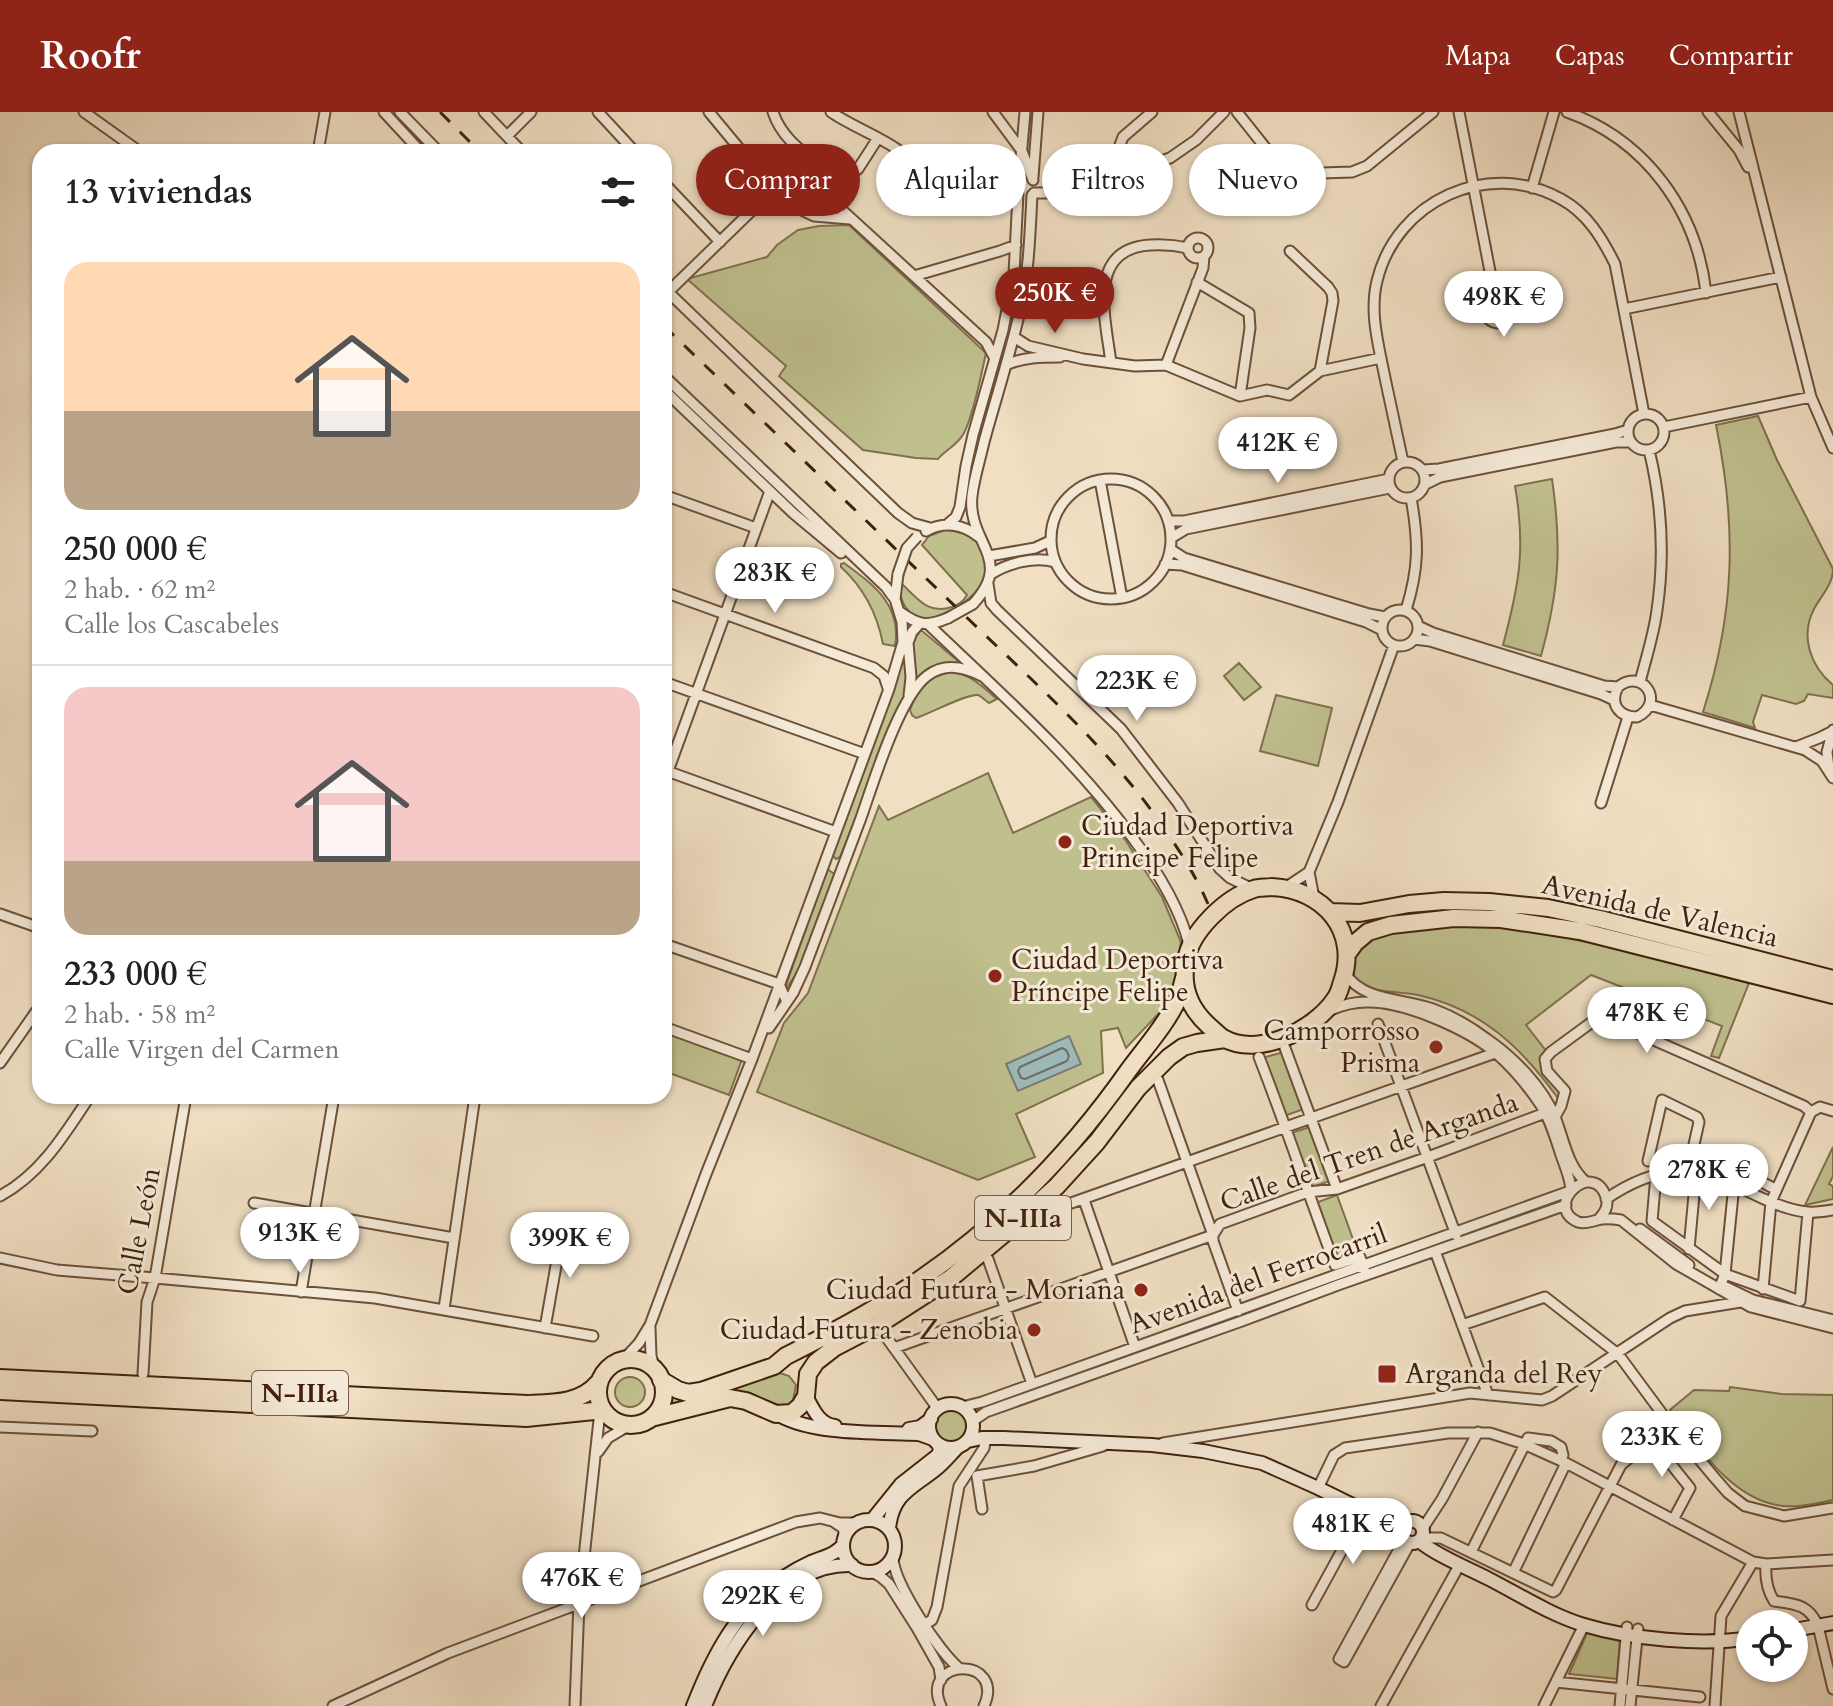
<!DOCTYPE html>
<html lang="es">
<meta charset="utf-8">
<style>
body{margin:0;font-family:Cardo,serif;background:#f2f2f2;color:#222;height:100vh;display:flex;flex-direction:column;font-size:30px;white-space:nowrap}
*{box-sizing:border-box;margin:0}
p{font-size:26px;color:#767676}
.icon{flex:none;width:44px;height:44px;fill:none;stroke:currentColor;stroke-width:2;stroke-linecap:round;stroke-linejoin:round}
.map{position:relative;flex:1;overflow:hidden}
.details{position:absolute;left:32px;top:32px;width:640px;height:960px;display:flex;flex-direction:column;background:#fff;border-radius:24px;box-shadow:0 2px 6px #0004}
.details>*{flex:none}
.top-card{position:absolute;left:696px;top:32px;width:760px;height:72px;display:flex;gap:16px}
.tools{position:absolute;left:1736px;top:1498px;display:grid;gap:16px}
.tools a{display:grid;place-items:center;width:72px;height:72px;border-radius:50%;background:#fff;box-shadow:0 2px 6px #0004;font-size:40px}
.price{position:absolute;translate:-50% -68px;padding:0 18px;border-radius:28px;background:#fff;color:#222;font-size:26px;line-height:52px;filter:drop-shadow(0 2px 4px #0008)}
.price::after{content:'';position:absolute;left:50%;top:48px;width:24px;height:18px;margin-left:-12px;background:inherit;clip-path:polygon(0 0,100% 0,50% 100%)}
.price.on{background:#8f2418;color:#fff}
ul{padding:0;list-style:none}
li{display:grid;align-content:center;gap:16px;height:424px;padding:0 32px}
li+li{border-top:2px solid #e0e0e0}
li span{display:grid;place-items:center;height:248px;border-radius:24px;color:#555}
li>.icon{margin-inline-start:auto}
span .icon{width:144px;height:144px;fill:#fffc;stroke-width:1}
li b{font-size:34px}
h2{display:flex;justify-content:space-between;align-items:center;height:96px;padding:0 32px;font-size:34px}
.pill{padding:0 28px;border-radius:36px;background:#fff;box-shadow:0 2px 6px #0004;font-size:28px;line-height:72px}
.pill.on{background:#8f2418;color:#fff}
header{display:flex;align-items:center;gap:48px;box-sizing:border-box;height:112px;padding:0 40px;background:#8f2418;color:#fff}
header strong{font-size:38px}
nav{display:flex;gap:44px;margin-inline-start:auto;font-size:28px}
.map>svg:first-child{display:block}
</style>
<header>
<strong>Roofr</strong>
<nav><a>Mapa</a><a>Capas</a><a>Compartir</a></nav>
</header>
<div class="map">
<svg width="1833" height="1594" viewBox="0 0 1833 1594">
<rect width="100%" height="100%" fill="#f0dfc3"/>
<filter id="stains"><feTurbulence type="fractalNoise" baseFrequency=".0025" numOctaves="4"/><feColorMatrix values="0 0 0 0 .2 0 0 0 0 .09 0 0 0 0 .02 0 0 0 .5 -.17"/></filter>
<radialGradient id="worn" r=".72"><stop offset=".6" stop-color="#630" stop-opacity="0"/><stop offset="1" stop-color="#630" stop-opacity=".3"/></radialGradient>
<path fill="#c0c08f" stroke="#80704e" stroke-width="2" d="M849 113 986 241C981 263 974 302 964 321 957 334 945 338 938 347L916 346 863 338 779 264 786 254 687 167 767 145 777 133 798 118 819 114Z
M1758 304 1777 348 1833 457C1833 472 1821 484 1814 497 1800 524 1810 554 1833 573V586L1808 582 1804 589 1796 592 1762 583 1753 610 1755 616 1703 600C1735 500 1737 415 1716 313Z
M1552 367C1562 435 1559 478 1541 544L1503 533C1519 473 1526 437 1515 374Z
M945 418C959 419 975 424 982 438 996 465 974 486 952 498 944 501 936 506 928 507 909 507 897 489 902 472 918 487 928 503 952 495 959 492 963 490 967 483L922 433 929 424Z
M844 451C874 473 902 493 895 534L883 532C877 501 864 476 841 455V452Z
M921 518 958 549 957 551C941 551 925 557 915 569L913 529Z
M903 546H906L909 565 905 584 840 745 836 747 832 743Z
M1239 551 1261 575 1244 588 1224 564Z
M951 560C971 562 983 575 997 587L989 591C986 589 981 584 978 583 968 581 929 602 916 606L912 603 910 598C919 573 925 566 951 560Z
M1276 583 1332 596 1318 654 1260 639Z
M988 661 1013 721 1091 685 1126 729 1162 785 1181 830 1173 880 1161 899 1126 936 1118 916 1101 919 1103 961 1016 1002 1035 1045 978 1068 757 980 784 911 808 881 879 694 888 708Z
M827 757 833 761H836L801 854 783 882Z
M1499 811 1610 835 1749 871 1719 946 1711 944 1722 914 1591 863 1526 913 1547 940 1544 944 1560 979 1558 986 1557 985C1521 935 1481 897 1418 883 1405 880 1374 880 1364 874 1357 870 1352 863 1352 855 1354 807 1466 812 1499 811Z
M664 919 742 947 729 983 664 959Z
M1284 940 1304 997 1284 1004 1262 946Z
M1310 1015 1330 1069 1310 1076 1291 1021Z
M1833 1035V1064L1829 1072 1833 1074V1087L1805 1093Z
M1337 1083 1358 1141 1336 1149 1315 1091Z
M777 1260 789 1264 796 1273 793 1289 788 1293 779 1295 671 1294 672 1283Z
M615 1280a15 15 0 1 1 30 0a15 15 0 1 1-30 0Z
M1730 1275 1781 1282 1833 1283V1388C1817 1391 1799 1396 1783 1394 1732 1389 1698 1334 1670 1298L1694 1278 1729 1279Z
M935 1314a16 16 0 1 1 32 0a16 16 0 1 1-32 0Z
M1588 1519 1620 1526 1617 1567 1569 1562Z"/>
<path fill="#9dbbbb" stroke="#787d75" stroke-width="2" d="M1069 924 1081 952 1018 979 1006 952Z"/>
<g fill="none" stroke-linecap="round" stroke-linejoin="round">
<path stroke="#6f6e64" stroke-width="2" d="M1062 936 1066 938 1069 944 1067 949 1025 967 1021 966 1018 959 1020 955Z"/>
<g stroke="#6d503a" stroke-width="13">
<path id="street" d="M84 0 140 40
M384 0 421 40
M400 0 439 40
M484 0 522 40
M598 0 635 40
M709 0 738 35 795 95 814 104 850 107
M773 0C782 28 806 42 828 60 834 72 833 87 842 98L986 230 994 245
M831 0C858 19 904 32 921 61
M993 0 1022 39 1033 68
M1237 0 1284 59 1291 62 1352 60 1367 54 1433 0
M1459 0 1495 185
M1567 0C1646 28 1697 99 1706 181
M1708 0 1739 38 1748 55
M1739 0 1811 285 1833 336
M507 24 531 0
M318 40 325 0
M1122 62 1120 33 1123 25 1152 0
M1033 65 1038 0
M664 71 720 130
M833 74 858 57 878 26
M1532 76 1554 0
M1034 81H1047L1092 72 1170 46 1196 28 1224 0
M1188 136a10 10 0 1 1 20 0a10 10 0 1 1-20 0Z
M1290 139 1328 175 1332 181 1333 189 1320 259
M914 164 1000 139 1016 133
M1197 170 1249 201 1250 216 1240 284
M664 176 898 401 912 411 930 416
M668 180 776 75
M1485 198a13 13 0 1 1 26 0a13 13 0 1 1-26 0Z
M1624 197 1781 165
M1014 225 1028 234 1083 247 1135 254 1166 253 1240 284 1267 278 1289 283 1320 259 1381 246
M1111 251C1106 208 1085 137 1150 133 1163 132 1175 133 1188 136
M1006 253C1023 245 1042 245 1060 245
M1166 253 1203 156 1204 144
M664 264 886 475 894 486
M664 278 793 401 841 441
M1628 320a18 18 0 1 1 36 0a18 18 0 1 1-36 0Z
M1664 315 1811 285
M1389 368a18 18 0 1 1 36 0a18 18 0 1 1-36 0Z
M1403 350C1397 322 1391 294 1385 266 1379 235 1369 201 1377 169 1396 89 1488 46 1561 87 1587 101 1602 126 1615 152L1644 302
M1423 358 1439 357 1615 322 1628 318
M1051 427a60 60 0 1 1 120 0a60 60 0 1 1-120 0Z
M1100 368 1122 486
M1426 372 1440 365 1616 330H1631
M664 383 756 416
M1168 409H1184L1389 367
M948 412 956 405 960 395 966 354 973 323 1003 218 1014 162 1018 82 1016 75 1019 68 1025 0
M926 419C944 409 963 412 979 425
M1171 426 1186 417 1390 376
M1170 437 1184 446 1369 502 1385 505
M989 444 1035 436 1050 429
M1165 452 1182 453 1366 510 1382 518
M991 462C1008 451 1035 444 1055 450
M988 472 991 491 997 498 1121 617 1178 691 1220 757 1230 766 1253 777
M664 480 874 556 884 564 888 576
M973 492C1015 447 967 431 972 384 974 366 980 348 984 330 996 286 1010 243 1020 199 1029 162 1030 121 1032 83
M1406 498C1419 456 1419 430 1411 386
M1382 516a18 18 0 1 1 36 0a18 18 0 1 1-36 0Z
M900 500C918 513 927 515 948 506
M929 513C1000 581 1073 645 1132 725 1156 757 1179 793 1189 832
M1418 514 1433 521 1604 574 1618 575C1643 555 1666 591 1637 605 1619 605 1609 592 1618 575
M1414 527 1430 529 1601 582 1614 588
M664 570 865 642
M1640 570C1646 546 1654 522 1657 498 1665 443 1662 391 1649 338
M909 584 911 565 908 531 912 520 920 511
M1650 593 1805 638 1822 649 1833 666
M1796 635 1819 626 1833 619
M1829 656 1827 640 1833 618
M664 658 836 720
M668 659 770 379
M1601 691 1628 605
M1285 776 1309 760
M1314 786 1309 760 1338 690 1394 533
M0 802 40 816
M664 832 779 872 787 890
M1345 861C1363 890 1404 886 1433 897 1452 904 1471 915 1487 927 1513 945 1542 974 1555 1005 1564 1027 1567 1054 1586 1070
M1331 898C1342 893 1355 890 1367 890 1404 889 1467 917 1496 941 1512 955 1528 974 1540 992 1550 1007 1555 1025 1561 1043 1565 1055 1570 1065 1571 1078
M1378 912 1456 1123
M664 915 752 947
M769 916 793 881 805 855C824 805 842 756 861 706 873 672 899 585 927 564 945 550 965 555 984 565
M1285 936 1337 1077
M1259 945C1286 1014 1309 1084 1335 1153L1360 1145 1364 1157
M0 951 40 894
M1158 968 1213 1123V1129L1238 1199
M1811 1000 1820 995 1833 999
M1555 1005 1561 994 1565 979 1547 959 1545 947 1551 940 1592 910 1608 908 1804 994 1811 1000
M1648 1049 1662 988 1697 1005 1699 1010 1693 1037 1695 1041 1735 1056 1775 1077
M1656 1063 1652 1109 1725 1162 1800 1189 1808 1100
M0 1084C41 1062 65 1022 90 984
M1606 1087C1656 1053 1691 1052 1745 1078 1763 1087 1788 1099 1808 1100 1816 1101 1825 1099 1833 1098
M1084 1088 1135 1235
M254 1091 454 1126
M1026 1107 1495 941
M1599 1107C1605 1100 1609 1094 1606 1085 1593 1046 1542 1094 1578 1110 1587 1113 1594 1108 1602 1107 1609 1106 1615 1107 1621 1108L1676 1152 1751 1195 1833 1216
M1640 1117 1689 1153
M1689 1137 1696 1061
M1435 1139 1488 1283
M0 1146 57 1158 155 1166 375 1186 593 1224
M988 1147 1032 1272
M1726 1175 1753 1188 1833 1208
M1719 1177 1725 1162 1734 1073
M1763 1177 1771 1090 1811 1000
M301 1180 334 984
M444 1197 475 984
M1462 1213 1545 1185 1618 1242 1669 1311 1714 1365 1728 1381 1745 1394 1784 1404 1833 1396
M545 1216 563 1114
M650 1216 651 1244 655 1258
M881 1218 938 1297
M894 1236 1213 1123 1220 1112 1308 1080 1337 1077 1428 1045 1545 1001
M624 1247 639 1231 650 1213 706 1062 752 947 889 577 903 530 902 510 895 487 898 462
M143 1262 147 1190 155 1166 186 984
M962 1295 982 1290 1570 1079
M973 1309 986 1300 1242 1209 1338 1173 1566 1093
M0 1315 92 1319
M1651 1327 1690 1376 1673 1408
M1163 1331 1470 1281 1542 1288 1552 1284 1670 1206 1685 1199 1753 1188
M598 1340 608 1326 628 1314
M1318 1376 1334 1343 1345 1336 1448 1321H1490L1524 1332 1566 1351 1753 1450 1766 1452 1833 1448
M982 1397 977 1364 1034 1354 1103 1334
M834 1410 843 1416 845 1425
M1423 1416 1442 1387 1478 1320
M1422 1426H1441L1553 1480 1556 1478 1621 1353 1669 1311
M1404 1428 1339 1547 1344 1550 1410 1431
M1471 1440 1528 1326 1551 1329 1561 1335 1563 1343 1561 1349
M893 1446C894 1471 939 1540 959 1556
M1766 1452C1765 1465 1767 1478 1774 1489 1795 1492 1809 1492 1818 1514L1833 1577
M872 1460 881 1465 889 1472 917 1516 939 1555 941 1568
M1513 1461 1566 1351
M1312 1493 1364 1398
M925 1512 932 1508 937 1495 959 1374 984 1336 986 1326
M1556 1570 1700 1585
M333 1594 448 1541 796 1410 820 1406 840 1411H858
M575 1594 579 1491 600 1299
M941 1594C919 1545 1006 1544 984 1594
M1381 1594 1460 1452
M1544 1594 1584 1513
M1620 1594 1627 1515
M1630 1594 1638 1517
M1715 1594 1721 1504 1753 1450"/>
</g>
<g stroke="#41210d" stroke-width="16">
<path id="secondary" d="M806 1284C813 1297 819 1312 835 1314
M929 1314a22 22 0 1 1 44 0a22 22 0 1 1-44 0Z
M779 1303C814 1323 877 1320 919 1322L933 1327
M909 1317 920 1315 931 1307
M968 1329 982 1326H1004L1152 1333 1203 1339 1262 1351 1318 1376 1401 1417
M872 1408 901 1372 938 1343 940 1337 938 1332
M843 1434a26 26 0 1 1 52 0a26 26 0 1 1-52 0Z
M1401 1420a11 11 0 1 1 22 0a11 11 0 1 1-22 0Z
M889 1416C893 1382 911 1377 935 1358 944 1351 950 1343 958 1335
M1419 1429C1439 1445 1466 1455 1489 1467 1520 1483 1551 1503 1584 1513 1630 1527 1703 1534 1750 1526
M1794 1518 1833 1511
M693 1594C712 1545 738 1494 784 1465 793 1459 802 1454 811 1450 823 1445 835 1443 843 1433
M705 1594C728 1536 780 1450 852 1453"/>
</g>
<g stroke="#41210d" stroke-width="20">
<path id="highway" d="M1272 775C1323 777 1360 819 1342 870 1340 876 1339 882 1335 887 1314 918 1259 946 1223 926 1218 923 1214 918 1209 914 1190 897 1181 875 1186 849 1190 820 1226 785 1254 777 1259 775 1266 776 1272 775Z
M1330 800 1360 801 1409 792 1444 789 1489 790 1548 796 1600 807 1833 867
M1347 842 1355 831 1368 820 1391 813 1454 806 1501 807 1580 819 1833 883
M598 1280a33 33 0 1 1 66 0a33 33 0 1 1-66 0Z
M0 1266 527 1292C553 1291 580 1292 598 1271
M661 1268 678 1278 688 1281 701 1279 774 1254 786 1244C824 1225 862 1205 898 1182 989 1124 1066 1047 1128 959 1144 937 1165 914 1177 889 1180 882 1182 874 1184 866
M0 1279 526 1306 594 1299 604 1300
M655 1305 730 1286 746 1289 776 1302 792 1301 800 1294 806 1284 808 1262 816 1250 834 1236 878 1213 951 1166 1005 1121 1057 1074 1097 1030 1138 976 1169 945 1183 935 1197 931 1225 927"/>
</g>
<use href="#street" stroke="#f5ead8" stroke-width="9"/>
<use href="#secondary" stroke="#f5ead8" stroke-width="12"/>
<use href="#highway" stroke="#f0dfc3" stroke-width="16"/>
<path stroke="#41210d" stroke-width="3" stroke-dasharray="14 14" stroke-linecap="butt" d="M440 0 480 40
M664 214C762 308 860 403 958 497 1033 570 1115 640 1172 728 1186 749 1198 769 1208 792"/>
<g stroke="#6d503a" stroke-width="13" stroke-linecap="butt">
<path id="street-bridge" d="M898 462 907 436 917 425
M948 506 973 492"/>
</g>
<use href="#street-bridge" stroke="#f5ead8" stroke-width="9"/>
</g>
<g fill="#8f2418" stroke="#f5ead8" stroke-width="3">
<circle cx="1065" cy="730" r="8"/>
<circle cx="995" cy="864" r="8"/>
<circle cx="1436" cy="935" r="8"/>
<circle cx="1141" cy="1178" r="8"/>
<circle cx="1034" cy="1218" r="8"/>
<rect x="1377" y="1252" width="20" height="20" rx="4"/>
</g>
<g text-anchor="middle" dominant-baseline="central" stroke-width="6" stroke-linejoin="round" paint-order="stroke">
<g fill="#f5ead8" stroke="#775d4a" stroke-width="2">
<rect x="975" y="1084" width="96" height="44" rx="6"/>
<rect x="252" y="1259" width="96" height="44" rx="6"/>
</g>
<g font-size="26" font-weight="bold" fill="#41210d">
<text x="1023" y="1106">N-IIIa</text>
<text x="300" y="1281">N-IIIa</text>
</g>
<g font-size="28" fill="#41210d" stroke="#f5ead8" text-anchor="start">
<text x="1081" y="714">Ciudad Deportiva<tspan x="1081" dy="32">Principe Felipe</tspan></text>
<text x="1011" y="848">Ciudad Deportiva<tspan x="1011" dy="32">Príncipe Felipe</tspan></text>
<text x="1420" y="919" text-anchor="end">Camporrosso<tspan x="1420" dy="32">Prisma</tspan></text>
<text x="1125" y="1178" text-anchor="end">Ciudad Futura - Moriana</text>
<text x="1018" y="1218" text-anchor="end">Ciudad Futura - Zenobia</text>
<text x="1405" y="1262">Arganda del Rey</text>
</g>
<g font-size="28" fill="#41210d" stroke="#f5ead8">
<text transform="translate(1660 799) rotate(13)">Avenida de Valencia</text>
<text transform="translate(1369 1040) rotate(-19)">Calle del Tren de Arganda</text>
<text transform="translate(139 1119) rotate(-79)">Calle León</text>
<text transform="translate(1258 1167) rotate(-20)">Avenida del Ferrocarril</text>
</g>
</g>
<rect width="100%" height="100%" filter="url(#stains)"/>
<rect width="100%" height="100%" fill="url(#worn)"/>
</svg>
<div class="tools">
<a><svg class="icon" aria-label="locate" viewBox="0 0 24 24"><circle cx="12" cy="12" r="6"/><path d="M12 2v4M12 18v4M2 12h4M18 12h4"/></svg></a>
</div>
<b class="price on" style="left:1055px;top:223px">250K €</b>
<b class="price" style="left:1504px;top:227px">498K €</b>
<b class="price" style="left:1278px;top:373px">412K €</b>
<b class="price" style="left:775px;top:503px">283K €</b>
<b class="price" style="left:1137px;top:611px">223K €</b>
<b class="price" style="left:1647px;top:943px">478K €</b>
<b class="price" style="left:1709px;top:1100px">278K €</b>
<b class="price" style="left:300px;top:1163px">913K €</b>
<b class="price" style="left:570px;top:1168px">399K €</b>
<b class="price" style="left:1662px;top:1367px">233K €</b>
<b class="price" style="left:1353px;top:1454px">481K €</b>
<b class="price" style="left:582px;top:1508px">476K €</b>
<b class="price" style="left:763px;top:1526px">292K €</b>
<div class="top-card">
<a class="pill on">Comprar</a>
<a class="pill">Alquilar</a>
<a class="pill">Filtros</a>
<a class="pill">Nuevo</a>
</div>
<section class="details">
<h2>13 viviendas<svg class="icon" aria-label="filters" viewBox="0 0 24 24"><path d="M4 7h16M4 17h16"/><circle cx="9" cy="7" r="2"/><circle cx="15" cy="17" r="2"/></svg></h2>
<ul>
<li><span style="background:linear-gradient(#ffd9b3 60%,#b9a48a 0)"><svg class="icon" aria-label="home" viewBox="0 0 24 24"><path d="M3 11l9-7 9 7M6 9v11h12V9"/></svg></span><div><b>250 000 €</b><p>2 hab. · 62 m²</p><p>Calle los Cascabeles</p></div></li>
<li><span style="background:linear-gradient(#f6c9c9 70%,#b9a48a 0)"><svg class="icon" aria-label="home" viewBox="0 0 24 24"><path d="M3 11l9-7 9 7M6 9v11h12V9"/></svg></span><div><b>233 000 €</b><p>2 hab. · 58 m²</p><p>Calle Virgen del Carmen</p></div></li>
</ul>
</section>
</div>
